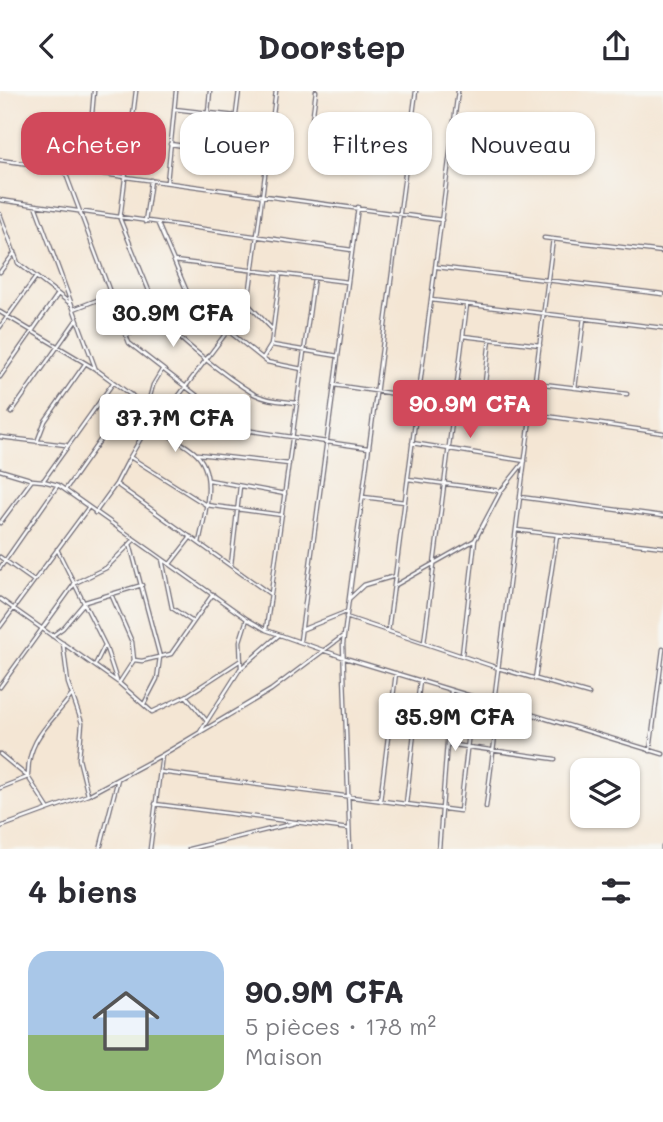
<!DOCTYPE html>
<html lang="fr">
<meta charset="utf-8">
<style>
body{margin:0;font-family:Mali,sans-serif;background:#f7f7f7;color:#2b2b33;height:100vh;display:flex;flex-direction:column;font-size:26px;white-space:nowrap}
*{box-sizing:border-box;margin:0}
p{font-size:23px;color:#7c7c81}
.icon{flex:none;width:38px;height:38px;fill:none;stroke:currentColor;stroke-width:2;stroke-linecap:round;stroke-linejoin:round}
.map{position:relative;height:758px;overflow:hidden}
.drawer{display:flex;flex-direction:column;background:#fff;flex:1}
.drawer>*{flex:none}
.guide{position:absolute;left:21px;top:21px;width:621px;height:63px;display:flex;gap:14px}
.fabs{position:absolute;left:570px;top:667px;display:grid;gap:14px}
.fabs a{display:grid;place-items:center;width:70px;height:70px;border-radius:14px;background:#fff;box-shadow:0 2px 5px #0004;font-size:35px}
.price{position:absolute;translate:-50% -60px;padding:0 16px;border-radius:7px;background:#fff;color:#222;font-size:23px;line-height:46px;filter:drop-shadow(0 2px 4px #0008)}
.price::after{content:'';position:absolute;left:50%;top:42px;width:21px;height:16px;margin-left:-10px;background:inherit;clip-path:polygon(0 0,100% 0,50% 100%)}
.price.current{background:#d1495b;color:#fff}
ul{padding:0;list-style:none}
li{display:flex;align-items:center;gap:21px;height:175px;padding:0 28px}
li+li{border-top:2px solid #e1e1e2}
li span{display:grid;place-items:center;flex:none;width:196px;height:140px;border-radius:21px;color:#555}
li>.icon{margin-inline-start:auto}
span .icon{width:84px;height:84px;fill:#fffc;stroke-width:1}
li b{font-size:30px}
h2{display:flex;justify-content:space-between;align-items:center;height:84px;padding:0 28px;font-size:30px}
.chip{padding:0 24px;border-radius:21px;background:#fff;box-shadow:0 2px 5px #0004;font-size:24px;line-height:63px}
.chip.current{background:#d1495b;color:#fff}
header{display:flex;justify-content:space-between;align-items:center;height:91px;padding:0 28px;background:#fff;font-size:32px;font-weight:800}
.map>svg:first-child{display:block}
</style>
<header><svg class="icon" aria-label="back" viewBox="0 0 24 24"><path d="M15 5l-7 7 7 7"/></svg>Doorstep<svg class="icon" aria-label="share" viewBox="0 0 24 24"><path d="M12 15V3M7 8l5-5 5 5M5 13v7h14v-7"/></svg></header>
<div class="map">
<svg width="663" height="758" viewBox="0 0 663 758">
<rect width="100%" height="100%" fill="#f6f6f2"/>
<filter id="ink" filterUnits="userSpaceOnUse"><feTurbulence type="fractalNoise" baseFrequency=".0143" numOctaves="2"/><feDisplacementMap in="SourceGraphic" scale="14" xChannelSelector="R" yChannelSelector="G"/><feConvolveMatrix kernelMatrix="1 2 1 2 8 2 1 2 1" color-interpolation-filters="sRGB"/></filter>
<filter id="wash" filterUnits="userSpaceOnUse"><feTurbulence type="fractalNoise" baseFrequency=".00686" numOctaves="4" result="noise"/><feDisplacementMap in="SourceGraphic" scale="28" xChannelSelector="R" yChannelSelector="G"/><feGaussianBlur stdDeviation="1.57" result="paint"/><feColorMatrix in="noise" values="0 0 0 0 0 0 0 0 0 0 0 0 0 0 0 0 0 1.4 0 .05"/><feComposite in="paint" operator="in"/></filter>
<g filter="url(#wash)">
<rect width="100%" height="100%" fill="#f4e6d4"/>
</g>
<g filter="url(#ink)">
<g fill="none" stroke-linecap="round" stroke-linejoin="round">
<g stroke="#6c6771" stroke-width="5">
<path id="street" d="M136 0 120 128 158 222C170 244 231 289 254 303 267 310 283 310 297 312
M174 18 236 25
M208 21 210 0
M309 52 316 0
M170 53 267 67
M231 62 239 0
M0 69 442 129
M64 78 129 252 239 337
M87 80 94 0
M167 91 176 0
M0 109 352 159
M35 114 96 279
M0 123 18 172 71 213
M145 131 151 89
M158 133 191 210 267 271 302 278
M544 147 663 161
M174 170 348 191
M437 176 663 203
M0 181 15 161
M431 209 663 237
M74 218 110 204
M158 219 186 205 248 213 273 239
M0 221 97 279 162 327 368 357
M0 236 36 186
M127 244 162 229
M463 245 540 254
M272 254 338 265
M263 267 271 254 280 183
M0 286 58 203
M113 292 43 390 58 394 247 528 266 539 345 567 663 663
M535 292 627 303
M334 294 663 342
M575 297 584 227
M147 316 153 294 162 279
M482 317 490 248
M150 320 148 335 162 327 248 213 276 0
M11 322 77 228
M155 331C166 346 180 349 194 361 219 382 204 425 199 452
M148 335 130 366 206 414 282 424
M0 346 66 354
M37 351 45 330 85 273
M198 363 289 373
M0 379 30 388
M408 388 501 400
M209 389 285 403
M116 393 270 503
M65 399 132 304
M363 406 405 411
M520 406 663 425
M95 422 116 393 130 366
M0 432 32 389 43 390
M516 439 663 456
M130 453 160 566 157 588 144 613
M57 458 105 554 95 574
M0 466 34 490
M162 468 172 517 193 531
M170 473 191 446
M231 474 240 395
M0 477 58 394
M394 495 475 449 501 400 525 370 412 352
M111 503 132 551 134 569 119 592
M0 508 119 592 152 621 186 605 241 569
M349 508 364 494 395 485
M346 526 498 577 589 603
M0 536 88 417
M266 539 314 187
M301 539 346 521
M388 540 458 0
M52 545 63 537 85 511 142 494
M300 550 358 116
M63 552 68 592 82 632 79 668 88 704
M424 552 467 213
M105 554 117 590
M462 564 475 449
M134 569 142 570 171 563 213 503
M241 576 240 550 247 528
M535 588 557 444
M0 596 75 492 106 477 134 449
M186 605 206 629
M494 610 553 148
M200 641 240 578 279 544
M447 653 555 668
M650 660 663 558
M0 663 28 686 48 717
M160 681 460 720 473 606
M0 697 28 686C27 648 50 633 71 605
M380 710 396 582
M155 713 349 738
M406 713 420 589
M486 716 499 614
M0 736 88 704 162 664 271 599 343 545
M100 758 118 688
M150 758 162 664
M189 758 295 732
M350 758 343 553 416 0
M439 758 451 599
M663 758V756"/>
</g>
<use href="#street" stroke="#fff" stroke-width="2.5"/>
</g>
</g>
</svg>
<div class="fabs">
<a><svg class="icon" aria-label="layers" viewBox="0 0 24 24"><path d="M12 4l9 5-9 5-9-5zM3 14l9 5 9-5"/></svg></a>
</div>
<b class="price" style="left:173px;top:258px">30.9M CFA</b>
<b class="price current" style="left:470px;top:349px">90.9M CFA</b>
<b class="price" style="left:175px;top:363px">37.7M CFA</b>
<b class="price" style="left:455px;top:662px">35.9M CFA</b>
<div class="guide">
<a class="chip current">Acheter</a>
<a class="chip">Louer</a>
<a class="chip">Filtres</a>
<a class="chip">Nouveau</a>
</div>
</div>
<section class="drawer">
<h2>4 biens<svg class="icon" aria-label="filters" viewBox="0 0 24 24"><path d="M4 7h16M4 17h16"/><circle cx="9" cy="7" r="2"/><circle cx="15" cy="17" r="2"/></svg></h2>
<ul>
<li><span style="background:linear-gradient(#a9c7e8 60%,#8fb573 0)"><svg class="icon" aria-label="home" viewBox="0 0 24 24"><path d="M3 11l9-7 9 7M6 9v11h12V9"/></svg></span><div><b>90.9M CFA</b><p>5 pièces · 178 m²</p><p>Maison</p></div></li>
</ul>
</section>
